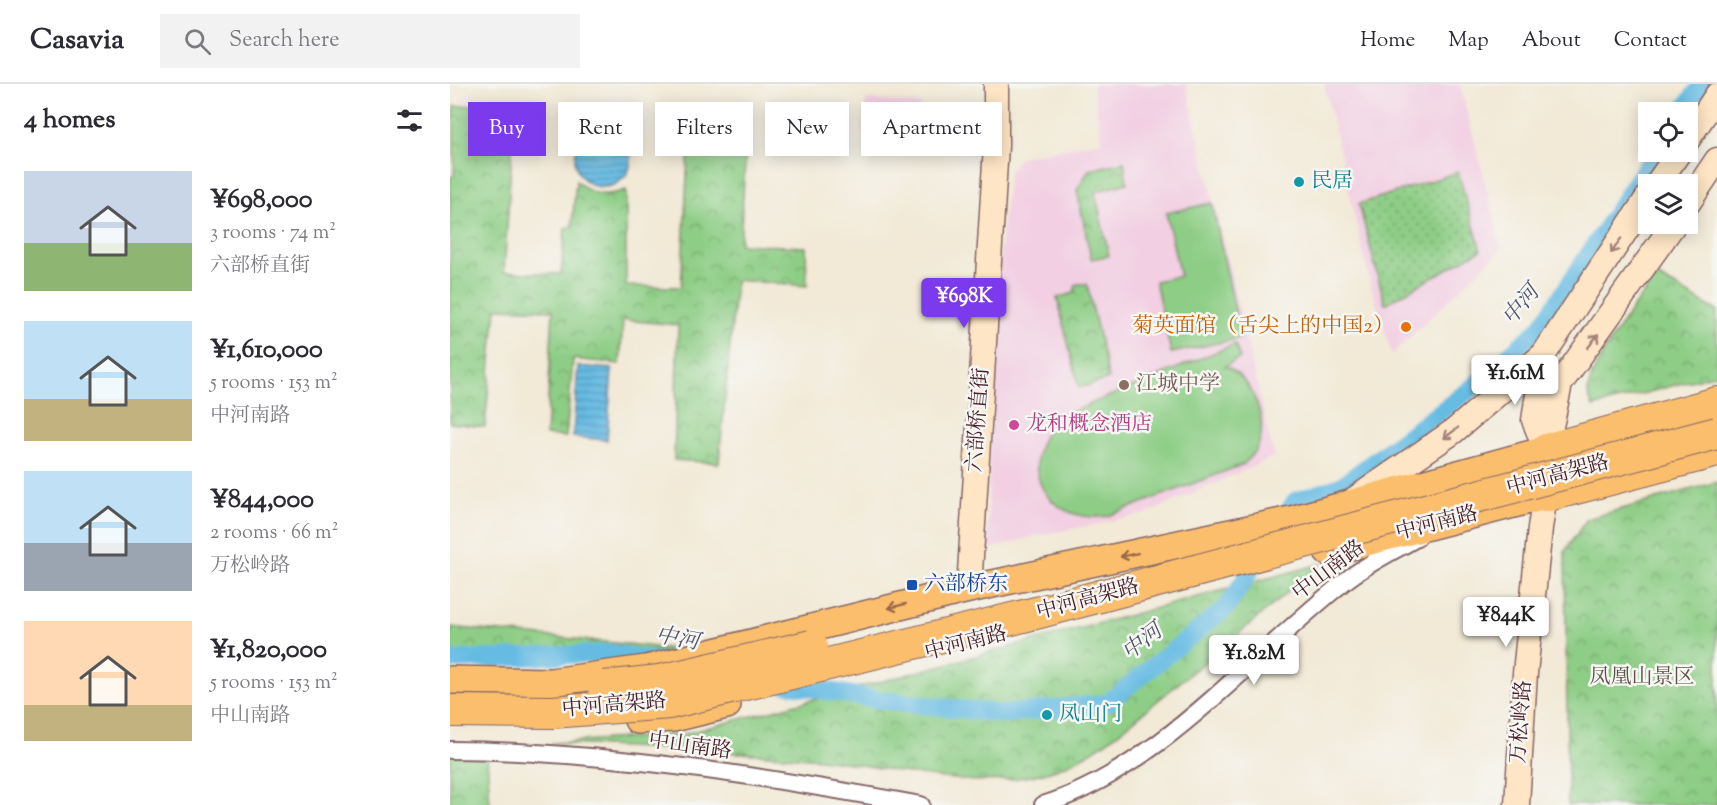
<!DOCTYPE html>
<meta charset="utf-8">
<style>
body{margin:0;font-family:"Sorts Mill Goudy","Noto Serif SC",serif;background:#f2f2f3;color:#2b2b33;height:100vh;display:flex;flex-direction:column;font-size:22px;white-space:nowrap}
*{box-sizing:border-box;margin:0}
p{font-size:20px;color:#7c7c81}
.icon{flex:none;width:33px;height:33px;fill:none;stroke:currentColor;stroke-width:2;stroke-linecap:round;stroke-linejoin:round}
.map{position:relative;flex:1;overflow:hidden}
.panel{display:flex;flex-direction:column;background:#fff;width:450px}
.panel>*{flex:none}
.hud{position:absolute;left:18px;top:18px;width:570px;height:54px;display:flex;gap:12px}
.buttons{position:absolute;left:1188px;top:18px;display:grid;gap:12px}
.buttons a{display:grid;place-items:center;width:60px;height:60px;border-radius:0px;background:#fff;box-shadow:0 3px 15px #0003;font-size:30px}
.price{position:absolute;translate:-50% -51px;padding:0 14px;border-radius:6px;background:#fff;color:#222;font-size:20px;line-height:39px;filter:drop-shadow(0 2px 3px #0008)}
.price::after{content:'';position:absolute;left:50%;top:36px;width:18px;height:14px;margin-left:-9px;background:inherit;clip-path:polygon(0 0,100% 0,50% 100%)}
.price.selected{background:#7c3aed;color:#fff}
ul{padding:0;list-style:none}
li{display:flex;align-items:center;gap:18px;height:150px;padding:0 24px}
li span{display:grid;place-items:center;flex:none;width:168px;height:120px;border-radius:0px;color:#555}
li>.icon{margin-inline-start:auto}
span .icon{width:72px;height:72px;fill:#fffc;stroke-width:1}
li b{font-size:26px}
h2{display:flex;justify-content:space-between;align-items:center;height:72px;padding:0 24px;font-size:26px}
.pill{padding:0 21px;border-radius:0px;background:#fff;box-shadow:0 3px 15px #0003;font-size:21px;line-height:54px}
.pill.selected{background:#7c3aed;color:#fff}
header{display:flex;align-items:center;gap:36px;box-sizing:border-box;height:84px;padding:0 30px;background:#fff;border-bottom:2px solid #e1e1e2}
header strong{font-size:28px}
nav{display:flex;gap:33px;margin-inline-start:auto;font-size:21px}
.search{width:420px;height:54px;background:#f2f2f3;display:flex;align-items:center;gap:15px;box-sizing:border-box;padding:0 21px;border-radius:0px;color:#7c7c81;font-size:22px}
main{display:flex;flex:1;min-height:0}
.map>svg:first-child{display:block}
</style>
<header>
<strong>Casavia</strong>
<div class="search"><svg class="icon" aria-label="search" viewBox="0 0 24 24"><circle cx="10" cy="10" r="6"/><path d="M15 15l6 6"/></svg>Search here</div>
<nav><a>Home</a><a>Map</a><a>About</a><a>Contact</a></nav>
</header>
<main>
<section class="panel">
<h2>4 homes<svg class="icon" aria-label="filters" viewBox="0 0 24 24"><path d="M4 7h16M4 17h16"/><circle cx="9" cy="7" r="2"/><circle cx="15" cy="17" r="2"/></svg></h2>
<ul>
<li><span style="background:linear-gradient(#c9d6e8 60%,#8fb573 0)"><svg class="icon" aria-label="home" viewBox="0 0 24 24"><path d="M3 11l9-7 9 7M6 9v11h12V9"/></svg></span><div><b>¥698,000</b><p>3 rooms · 74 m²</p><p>六部桥直街</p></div></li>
<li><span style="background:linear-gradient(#bfe0f5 65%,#c2b280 0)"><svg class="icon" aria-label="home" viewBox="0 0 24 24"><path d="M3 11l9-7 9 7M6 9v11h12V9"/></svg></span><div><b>¥1,610,000</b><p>5 rooms · 153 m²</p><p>中河南路</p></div></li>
<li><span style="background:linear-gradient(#bfe0f5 60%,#9aa5b1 0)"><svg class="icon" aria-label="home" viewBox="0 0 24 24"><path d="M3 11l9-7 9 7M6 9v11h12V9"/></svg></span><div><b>¥844,000</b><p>2 rooms · 66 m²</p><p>万松岭路</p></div></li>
<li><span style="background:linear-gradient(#ffd9b3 70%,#c2b280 0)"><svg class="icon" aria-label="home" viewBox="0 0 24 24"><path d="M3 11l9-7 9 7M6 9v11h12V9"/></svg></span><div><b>¥1,820,000</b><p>5 rooms · 153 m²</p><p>中山南路</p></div></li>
</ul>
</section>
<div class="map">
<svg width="1267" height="721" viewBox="0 0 1267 721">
<defs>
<pattern id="grass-dots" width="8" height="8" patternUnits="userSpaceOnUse" patternTransform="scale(1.5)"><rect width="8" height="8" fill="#8dcd85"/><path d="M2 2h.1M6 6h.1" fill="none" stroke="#75a66d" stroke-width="1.8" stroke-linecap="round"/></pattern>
<pattern id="park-crowns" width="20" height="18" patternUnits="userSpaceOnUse" patternTransform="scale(1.5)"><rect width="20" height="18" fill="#8dcd85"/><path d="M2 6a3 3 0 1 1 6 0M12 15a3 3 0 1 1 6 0" fill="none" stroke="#75a66d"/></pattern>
<pattern id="water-rules" width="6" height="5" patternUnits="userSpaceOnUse" patternTransform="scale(1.5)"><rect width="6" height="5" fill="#66bbe3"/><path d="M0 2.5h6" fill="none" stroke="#5697b8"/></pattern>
</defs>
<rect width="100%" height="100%" fill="#f6f6f2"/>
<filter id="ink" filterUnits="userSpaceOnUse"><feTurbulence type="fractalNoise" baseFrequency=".0167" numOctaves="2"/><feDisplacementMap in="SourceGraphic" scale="12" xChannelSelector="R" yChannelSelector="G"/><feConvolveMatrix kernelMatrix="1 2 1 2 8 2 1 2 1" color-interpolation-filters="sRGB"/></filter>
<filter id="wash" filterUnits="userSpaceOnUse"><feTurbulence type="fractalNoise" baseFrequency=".008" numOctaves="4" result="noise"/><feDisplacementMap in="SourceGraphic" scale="24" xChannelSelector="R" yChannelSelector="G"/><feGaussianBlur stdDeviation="1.35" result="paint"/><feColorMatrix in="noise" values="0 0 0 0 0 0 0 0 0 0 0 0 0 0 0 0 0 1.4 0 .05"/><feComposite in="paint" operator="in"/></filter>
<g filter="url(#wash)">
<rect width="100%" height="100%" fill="#f2e9d6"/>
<path fill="#f2cfe2" d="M642 0H736L824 373 696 430 582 453 537 466 543 230 559 86 571 73 652 57Z
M874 0H1010L1052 165 942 270 921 203Z
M416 15 471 20 469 49 440 47 439 55 412 53Z"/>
<path fill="url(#grass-dots)" stroke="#6c7658" stroke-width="1.5" d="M1008 88 1031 166 935 220 909 120Z"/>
<path fill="url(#park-crowns)" stroke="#6c7658" stroke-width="1.5" d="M65 20 54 188 111 190 115 144 122 142 126 97C142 112 156 113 176 106V202L231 203 240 37 297 47 290 160 356 163 357 202 286 196 269 379 224 376 228 241 173 236 170 280 123 275 116 353 96 351 103 226 46 224 35 343 0 339V93L4 92V22Z
M674 78 677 99 645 108 659 172 641 175 627 106 639 86Z
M1207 192 1267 227V290L1143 323C1142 319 1139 314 1138 310 1135 286 1191 212 1207 192Z
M626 200H637L659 295 629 304 607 214 624 209Z
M1267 398V721H1118L1115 467 1137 435Z
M871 480C818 525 765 570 711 614 679 640 646 671 606 685 526 714 441 681 360 674 274 667 187 664 101 659L234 650Z
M0 543 227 565 221 569C147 560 74 565 0 569Z
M0 668 37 670 40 721H0Z"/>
<path fill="#8dcd85" stroke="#6c7658" stroke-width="1.5" d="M762 119 791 254 721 269 705 197 730 192 716 129Z
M785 260 790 274 775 282C801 294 819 333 808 362 805 369 799 374 794 380L658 432C595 441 563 381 607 334Z"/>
<path fill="url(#water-rules)" stroke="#586d87" stroke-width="1.5" d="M125 75a28 28 0 1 1 56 0a28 28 0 1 1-56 0Z
M128 282 162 285 157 356 123 353Z"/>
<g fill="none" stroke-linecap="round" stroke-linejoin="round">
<path stroke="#66bbe3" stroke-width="18" d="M1232 28 1252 0
M829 443 845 417 891 402 1018 307 1090 244 1206 68
M0 576 160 569 208 577
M330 599 431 616 554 630 657 619 777 523 812 468"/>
</g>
</g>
<g filter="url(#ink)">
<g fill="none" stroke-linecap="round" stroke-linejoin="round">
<g stroke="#856667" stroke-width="20">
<path id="street" d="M0 666C157 667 317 693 471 721
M593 721C711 684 800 572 894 498 916 480 944 467 968 453"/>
</g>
<g stroke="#856667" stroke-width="27">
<path id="secondary" d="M1238 55 1267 11
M1207 100 1229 68
M1238 119 1267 76
M1096 366 1110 300 1224 140
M905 415 1004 347 1094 270 1198 113
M519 505 546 62V0
M1067 721 1075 589 1090 444 1095 412 1096 366 1084 336 1094 270"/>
</g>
<g stroke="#856667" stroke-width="30">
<path id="primary" d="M878 468 1095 412
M0 596 101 598 196 585 519 505 841 436 1096 366
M188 636 224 634 277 621"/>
</g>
<g stroke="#856667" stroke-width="34">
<path id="highway" d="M1096 366 1267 319
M1095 412 1267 367"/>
</g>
<use href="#street" stroke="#fff" stroke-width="16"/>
<use href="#secondary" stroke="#fde5c5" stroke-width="24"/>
<use href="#primary" stroke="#fabe6d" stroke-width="27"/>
<use href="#highway" stroke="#fabe6d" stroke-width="32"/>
<g stroke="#856667" stroke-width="34" stroke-linecap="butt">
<path id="highway-bridge" d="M154 603 209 597 361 562
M0 627 102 628 219 619 590 528 1267 349"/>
</g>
<use href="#highway-bridge" stroke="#fabe6d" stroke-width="32"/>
</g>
<defs><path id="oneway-shaft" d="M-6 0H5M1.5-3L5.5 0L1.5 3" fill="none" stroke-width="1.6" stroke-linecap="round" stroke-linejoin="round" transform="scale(1.5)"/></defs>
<g stroke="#a48278">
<use href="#oneway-shaft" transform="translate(1166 162) rotate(124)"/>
<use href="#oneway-shaft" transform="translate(1143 257) rotate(-54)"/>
<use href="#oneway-shaft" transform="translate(1001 349) rotate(143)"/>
</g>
<g stroke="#996749">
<use href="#oneway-shaft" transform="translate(679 471) rotate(168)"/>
<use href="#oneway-shaft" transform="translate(447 522) rotate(166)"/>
</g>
</g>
<g fill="#0f9aa8" stroke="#f6f6f2" stroke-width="2">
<circle cx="849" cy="98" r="6"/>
<circle cx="597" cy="631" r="6"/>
</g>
<circle fill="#e8710a" stroke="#f6f6f2" stroke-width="2" cx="956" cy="243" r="6"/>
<circle fill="#8d6e63" stroke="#f6f6f2" stroke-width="2" cx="674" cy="301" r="6"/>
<circle fill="#d1479c" stroke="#f6f6f2" stroke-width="2" cx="564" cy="341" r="6"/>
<rect fill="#1a4fb4" stroke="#f6f6f2" stroke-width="2" x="456" y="495" width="12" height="12" rx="3"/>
<g text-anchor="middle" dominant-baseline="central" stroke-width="5" stroke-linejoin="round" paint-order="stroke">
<g font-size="21" fill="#0d838f" stroke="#f6f6f2" text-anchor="start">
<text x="861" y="98">民居</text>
<text x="609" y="631">凤山门</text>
</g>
<g font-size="21" fill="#c56008" stroke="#f6f6f2" text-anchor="end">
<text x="944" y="243">菊英面馆（舌尖上的中国2）</text>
</g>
<g font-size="21" fill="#785e54" stroke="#f6f6f2" text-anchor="start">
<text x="686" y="301">江城中学</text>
</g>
<g font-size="21" fill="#4a1f2b" stroke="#f6f6f2">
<text transform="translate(529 336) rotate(-86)">六部桥直街</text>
<text transform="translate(1108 392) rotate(-15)">中河高架路</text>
<text transform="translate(987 440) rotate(-14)">中河南路</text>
<text transform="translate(879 487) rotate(-37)">中山南路</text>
<text transform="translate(638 516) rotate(-15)">中河高架路</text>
<text transform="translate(516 560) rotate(-14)">中河南路</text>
<text transform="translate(164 622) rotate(-5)">中河高架路</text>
<text transform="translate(1072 638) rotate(-86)">万松岭路</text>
<text transform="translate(240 663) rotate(8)">中山南路</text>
</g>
<g font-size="21" fill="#b23c85" stroke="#f6f6f2" text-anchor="start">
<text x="576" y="341">龙和概念酒店</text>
</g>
<g font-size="21" fill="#164399" stroke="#f6f6f2" text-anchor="start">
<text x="474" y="501">六部桥东</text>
</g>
<g font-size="21" fill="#5e5346" stroke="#f6f6f2">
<text x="1192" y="594">凤凰山景区</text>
</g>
<g font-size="22" font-style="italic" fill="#54566b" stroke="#f6f6f2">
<text transform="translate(1072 222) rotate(-50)">中河</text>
<text transform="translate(227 556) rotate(10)">中河</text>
<text transform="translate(693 559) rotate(-38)">中河</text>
</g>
</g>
</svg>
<div class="buttons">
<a><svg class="icon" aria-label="locate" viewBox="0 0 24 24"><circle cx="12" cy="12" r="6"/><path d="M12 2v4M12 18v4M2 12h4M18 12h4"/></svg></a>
<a><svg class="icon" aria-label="layers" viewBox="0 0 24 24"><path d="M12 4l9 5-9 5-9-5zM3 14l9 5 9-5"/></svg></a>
</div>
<b class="price selected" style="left:514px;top:245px">¥698K</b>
<b class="price" style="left:1065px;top:322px">¥1.61M</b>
<b class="price" style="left:1056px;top:564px">¥844K</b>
<b class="price" style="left:804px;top:602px">¥1.82M</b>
<div class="hud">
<a class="pill selected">Buy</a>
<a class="pill">Rent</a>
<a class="pill">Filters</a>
<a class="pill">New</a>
<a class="pill">Apartment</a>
</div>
</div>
</main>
